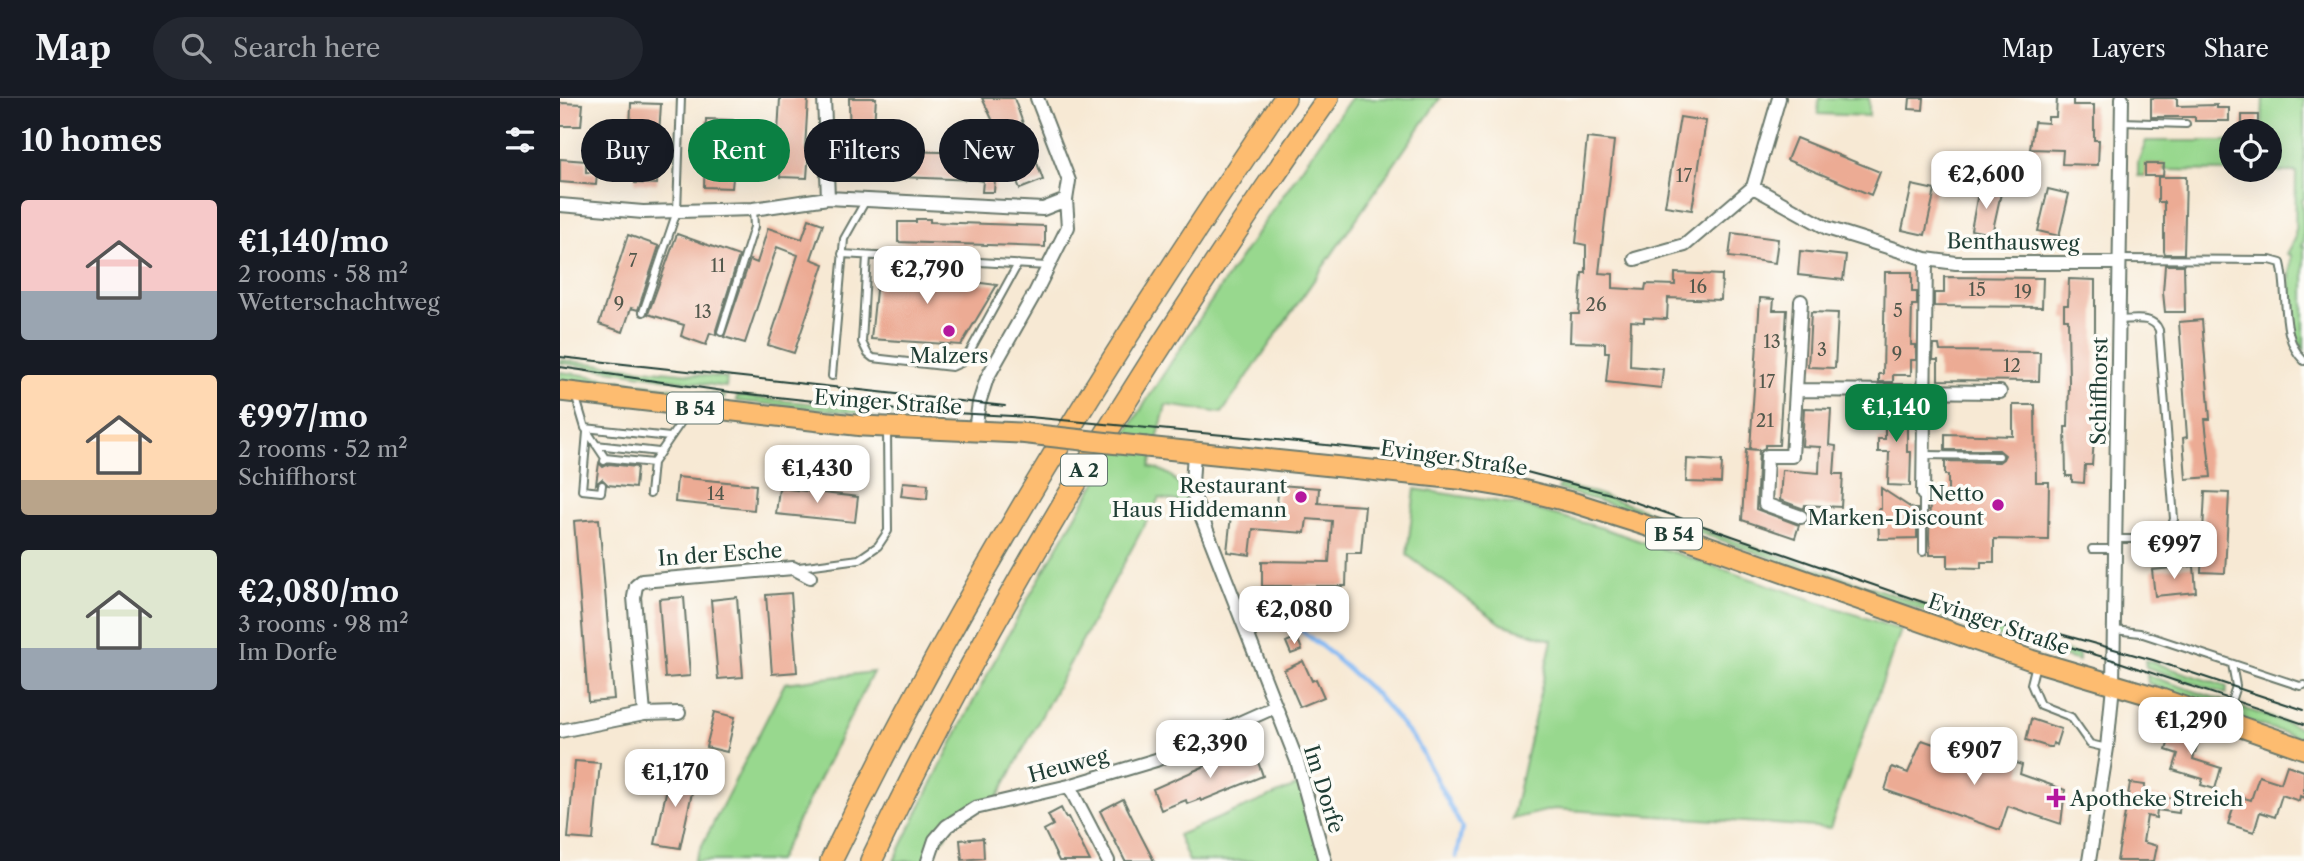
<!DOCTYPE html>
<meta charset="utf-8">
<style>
body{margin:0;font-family:"Libre Caslon Text",serif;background:#242831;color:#f1f3f6;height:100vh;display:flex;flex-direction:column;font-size:26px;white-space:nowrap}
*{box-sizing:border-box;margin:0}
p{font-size:23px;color:#9ea1a6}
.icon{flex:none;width:38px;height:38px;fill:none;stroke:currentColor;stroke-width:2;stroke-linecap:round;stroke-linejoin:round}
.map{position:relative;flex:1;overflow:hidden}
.side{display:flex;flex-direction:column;background:#171b24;width:560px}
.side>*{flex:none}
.hud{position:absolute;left:21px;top:21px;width:665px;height:63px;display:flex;gap:14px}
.controls{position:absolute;left:1659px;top:21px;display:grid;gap:14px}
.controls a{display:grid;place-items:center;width:63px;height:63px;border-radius:50%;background:#171b24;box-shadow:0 7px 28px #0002;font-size:35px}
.price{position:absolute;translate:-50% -60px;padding:0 16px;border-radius:14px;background:#fff;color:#222;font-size:23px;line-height:46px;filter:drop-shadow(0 2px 4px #0008)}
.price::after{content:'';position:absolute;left:50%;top:42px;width:21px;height:16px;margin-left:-10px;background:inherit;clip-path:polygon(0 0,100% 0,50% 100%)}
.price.on{background:#0b8043;color:#fff}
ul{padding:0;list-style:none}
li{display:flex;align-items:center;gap:21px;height:175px;padding:0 21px}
li span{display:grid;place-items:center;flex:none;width:196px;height:140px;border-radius:7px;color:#555}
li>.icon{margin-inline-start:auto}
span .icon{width:84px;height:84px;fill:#fffc;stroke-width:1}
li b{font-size:30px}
h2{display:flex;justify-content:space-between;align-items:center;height:84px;padding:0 21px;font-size:30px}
.chip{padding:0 24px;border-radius:32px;background:#171b24;box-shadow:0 7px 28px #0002;font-size:24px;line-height:63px}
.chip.on{background:#0b8043;color:#fff}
header{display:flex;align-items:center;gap:42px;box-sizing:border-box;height:98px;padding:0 35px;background:#171b24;border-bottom:2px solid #363941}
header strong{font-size:33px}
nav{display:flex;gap:38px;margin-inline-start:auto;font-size:24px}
.search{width:490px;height:63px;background:#242831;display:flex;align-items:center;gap:18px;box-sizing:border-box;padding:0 24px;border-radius:38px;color:#9ea1a6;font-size:26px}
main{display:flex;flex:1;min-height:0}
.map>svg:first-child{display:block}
</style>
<header>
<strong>Map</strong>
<div class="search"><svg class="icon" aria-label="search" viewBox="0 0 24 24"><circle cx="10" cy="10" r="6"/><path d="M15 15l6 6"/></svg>Search here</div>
<nav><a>Map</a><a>Layers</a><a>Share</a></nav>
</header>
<main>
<section class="side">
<h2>10 homes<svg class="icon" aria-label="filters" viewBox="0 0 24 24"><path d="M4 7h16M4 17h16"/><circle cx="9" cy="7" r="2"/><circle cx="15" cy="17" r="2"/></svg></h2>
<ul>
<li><span style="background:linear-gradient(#f6c9c9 65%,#9aa5b1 0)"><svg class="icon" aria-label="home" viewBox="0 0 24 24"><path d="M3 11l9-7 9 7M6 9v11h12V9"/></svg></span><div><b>€1,140/mo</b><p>2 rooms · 58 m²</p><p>Wetterschachtweg</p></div></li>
<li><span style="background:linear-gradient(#ffd9b3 75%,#b9a48a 0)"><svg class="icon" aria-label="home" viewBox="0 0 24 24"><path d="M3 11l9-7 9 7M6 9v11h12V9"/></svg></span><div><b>€997/mo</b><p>2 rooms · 52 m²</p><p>Schiffhorst</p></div></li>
<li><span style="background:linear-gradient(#dfe7d0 70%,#9aa5b1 0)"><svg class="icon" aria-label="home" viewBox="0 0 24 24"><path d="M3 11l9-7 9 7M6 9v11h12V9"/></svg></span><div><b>€2,080/mo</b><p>3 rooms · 98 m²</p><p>Im Dorfe</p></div></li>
</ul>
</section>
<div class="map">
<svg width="1744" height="763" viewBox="0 0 1744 763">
<rect width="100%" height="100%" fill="#fdfcf7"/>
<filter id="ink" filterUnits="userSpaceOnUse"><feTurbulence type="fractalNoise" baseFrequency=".0143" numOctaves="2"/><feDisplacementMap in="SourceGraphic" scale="14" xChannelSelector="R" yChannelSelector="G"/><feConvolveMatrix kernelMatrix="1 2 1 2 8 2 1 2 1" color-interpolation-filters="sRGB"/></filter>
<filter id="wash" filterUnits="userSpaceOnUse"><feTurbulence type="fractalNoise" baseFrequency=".00686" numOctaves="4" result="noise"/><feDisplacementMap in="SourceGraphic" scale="28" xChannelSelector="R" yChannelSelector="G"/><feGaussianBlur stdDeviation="1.57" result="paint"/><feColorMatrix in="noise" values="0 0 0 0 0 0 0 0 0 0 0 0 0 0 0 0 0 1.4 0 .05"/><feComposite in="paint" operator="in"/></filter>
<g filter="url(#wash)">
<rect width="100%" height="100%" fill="#f7e9d4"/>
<path fill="#98d88e" stroke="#5c8a61" stroke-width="2" d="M791 0H880L662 315 606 307 590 369C615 375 617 383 628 405L599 400 434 706 402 716 366 763H334C377 674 421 585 469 499 566 326 677 161 791 0Z
M1259 0H1309V18L1258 16Z
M1703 0H1744V101L1742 102 1744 144 1742 148H1744V253C1725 225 1730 190 1731 157L1727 156 1735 141 1736 74 1604 72 1603 66H1585V78H1578V64L1586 43H1671V72H1710V33H1702Z
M0 262 167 280 166 289 0 265Z
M0 274 17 276 165 298 164 301 0 282Z
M177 298 362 317V321L176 303Z
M999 387 1035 395 1431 530 1519 557V563L1468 549 1088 417 998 391Z
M855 391 959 407 1042 430 1341 532 1270 730 994 711 952 721 992 542 942 526 847 457Z
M1585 562 1667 589 1666 596 1586 569Z
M313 574 218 763H134L225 585Z
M1587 577 1664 603 1652 607H1644L1588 585Z
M1677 608 1744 631V641L1684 622 1676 614Z
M743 685 765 763H629L618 737Z"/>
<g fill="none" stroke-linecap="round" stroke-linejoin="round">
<path stroke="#85baf4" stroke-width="4.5" d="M716 497 742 533 770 555 817 597 857 645 902 730 896 759"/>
</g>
<g id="blocks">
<path fill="#ecab94" d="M220 0H248L245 51H249L247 80 220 79 222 49H219L220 35H218Z
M289 0H316L314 27H305V52L418 55 417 67H436L434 94H422L423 83 416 82 289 77V64H283L284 51H290Z
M422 0H454L483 82 460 91 439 36Z
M1350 0H1364L1363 12 1349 11Z
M1497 0H1513V7H1534V42H1539L1538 67 1502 66 1503 52 1470 51 1474 24 1488 25V19H1496Z
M1591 0H1617V8L1657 7V10H1669V23H1635V19H1591Z
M0 5 23 6 21 28H0Z
M71 5 101 6 99 36 70 35Z
M1682 17H1698V30H1682Z
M1120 19 1146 23 1132 112 1105 108Z
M146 21 173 22 172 46 159 45 158 69 174 70 172 90 144 89Z
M64 35H81L79 60 63 59Z
M1027 40 1054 43 1039 175 1053 176V190L1085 192 1086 186 1115 187V175L1162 177 1161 202 1108 200 1107 221 1084 220V224L1071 223 1070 268 1103 271 1101 290 1046 284 1049 254H1045V245L1010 244 1011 216H1019L1022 175H1026V147L1016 145Z
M1236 40 1320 74 1311 97 1227 62Z
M76 60 98 61 97 86 75 85Z
M0 61 26 63V74L37 75 36 87 0 84Z
M1585 66H1604L1603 78H1585Z
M1598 79H1626L1624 156H1605L1604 153V104H1598Z
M1352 87 1375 92 1365 137 1342 132Z
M1419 90 1441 95 1432 136 1411 132Z
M1488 91 1509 96 1499 138 1478 133Z
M249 121 263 126 251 161 264 166 234 255 208 247 238 157 217 149 185 245 164 239 190 162 197 165 208 130 242 141Z
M356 121H370V124L485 128V149L338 144V124H356Z
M1172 135 1218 141 1215 165 1169 159Z
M117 136 179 158 156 232V237L150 235 146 247 121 238 124 227 88 216Z
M68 137 99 148 78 212 71 210 63 234 39 226Z
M1240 153 1286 158 1283 182 1238 177Z
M366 167 399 169 397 182 437 187 401 247 311 241 318 173 365 177Z
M1605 167H1624L1625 214H1605L1603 194Z
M1325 174H1352V194H1357V207H1352L1351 247H1356V262H1351V277H1333V284H1319V276H1323Z
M1384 179 1483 180 1482 209 1374 208V195H1384Z
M1509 181 1535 182V329L1532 367H1525L1524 385 1512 384V378H1506L1505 329H1508L1509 284 1508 221H1504V207H1508Z
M1200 200 1214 201 1213 212H1227L1219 347H1205V350L1201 352 1190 351Z
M1251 214 1278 215 1275 270 1248 269Z
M1642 222 1650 321H1645L1651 379 1626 381 1623 340 1627 339 1619 224Z
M1374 247H1379L1380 253 1480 254 1479 283 1378 282V262H1373Z
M1318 302H1333V309H1347V354H1351L1350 388 1328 387 1329 354H1318V341H1325V309H1318Z
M1453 307H1475L1476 384H1489L1488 442 1434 441V464H1421V470L1388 469V457H1370L1369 440 1370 402H1388V377H1385V363L1439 364 1443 361 1445 357 1439 352H1385V336L1453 338Z
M1244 310 1271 311 1269 347 1276 348 1274 376H1283L1281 409 1245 407 1244 411 1220 402 1222 372 1259 375 1260 349 1242 348Z
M1186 351 1199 352 1196 411 1239 427 1235 440 1182 422Z
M1127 361 1162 363 1161 385 1126 384Z
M39 365 43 369 49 366 77 369 75 390 48 387 42 381 36 386Z
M117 379 196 387 194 412 115 404Z
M343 384 368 386 367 401 341 398Z
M719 387 759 390 758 405 805 408 801 455H787L786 488H702V463L769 464 772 423 747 421 745 435 693 431 690 457 667 454 671 417 715 422Z
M219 390 298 399 295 424 216 416Z
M1321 390 1353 411H1357V440L1319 441 1318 411H1321Z
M1645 394 1669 395 1665 475 1641 474Z
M39 421 54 601 28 603 14 423Z
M1634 468 1636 494 1595 498 1592 472Z
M231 495 237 574 212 576 206 497Z
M124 499 130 578 105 580 99 501Z
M177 499 183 579 158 581 151 502Z
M737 539 742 552 731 556 726 544Z
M743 563 752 583 756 581 764 599 740 609 724 572Z
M155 614 175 619 167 654 146 649Z
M1471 621 1501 631 1496 647 1493 645 1492 649H1489L1466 642Z
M1614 627 1641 636 1633 661 1661 670 1655 691 1641 687 1643 681 1613 672 1618 656 1606 652Z
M1362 642 1434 667 1437 659 1462 667 1460 676 1505 692 1501 726 1448 708 1440 732 1325 692 1332 669 1348 675Z
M693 650 703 678 641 703 640 701 627 706 626 702 601 712 593 691 654 664Z
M15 663 40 665 33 742 8 740Z
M1727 667 1744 673V700L1740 698 1739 703 1722 697 1715 719 1700 714 1694 734 1668 726 1677 698 1691 702 1699 678 1721 685Z
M111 671 136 676 120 750 95 746Z
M1570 685 1585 687 1584 697 1620 702 1619 715 1597 712 1596 720 1587 718 1583 744 1597 748 1594 763H1557Z
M563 701 579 734 594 763H565L540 713Z
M501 710 506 720 508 719 530 763H499L484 732 493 727 488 717Z
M423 740 424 760 402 762 400 742Z"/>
</g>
</g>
<g filter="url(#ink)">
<use href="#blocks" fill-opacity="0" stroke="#6b796c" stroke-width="2"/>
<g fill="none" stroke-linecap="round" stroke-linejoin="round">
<g stroke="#6b796c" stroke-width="10">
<path id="service" d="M1561 24 1626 26
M282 156 487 168
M307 158 302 244 308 256 313 260 392 269 401 265 410 253 458 166
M1559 161 1710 162 1721 165C1729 196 1719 239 1744 263
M83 214 117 113 121 0
M161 234 194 129 193 111
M272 278 284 141 306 102
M16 300 25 330 45 360 44 363
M25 330 110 339
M27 334 22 392 41 394 42 387
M36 347 99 354
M1363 357 1439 358
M45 360 93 365
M90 396 93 365 130 311
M1556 441C1577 440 1608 447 1614 421L1599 232C1593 217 1573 222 1559 222
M1532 451H1554
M1363 454V396
M239 469 299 461 318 448 328 433 327 333
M1555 532 1580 535 1740 588 1744 587
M1476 566 1471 586 1480 607 1511 619 1530 646 1547 650
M1665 622 1676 588 1672 566"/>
</g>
<g stroke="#6b796c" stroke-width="16">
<path id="minor" d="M264 0 268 100
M1193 89 1267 130 1366 161 1396 165H1559
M0 107 83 114 193 111 268 100 483 111 506 102
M1075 161 1125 147 1193 89 1219 0
M1241 203 1236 292 1440 294
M1236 292 1232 358H1207L1205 406 1241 419
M415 332 419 305 427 280 475 195 508 129 506 102 509 83 477 0
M634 354 632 386 635 402 737 663 765 763
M1363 396 1366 161
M84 616 74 499 76 488 82 483 233 470 250 479
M0 633 84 616 119 615
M509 688 548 763
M368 763 375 742 387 728 415 710 509 688 596 662 715 609
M1529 763 1547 650 1553 587 1562 0"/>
</g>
<g stroke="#6b796c" stroke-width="23">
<path id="primary" d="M0 293 303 328 460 335
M586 349 898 381 958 391 1015 405 1119 438 1471 562 1593 598 1744 651"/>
</g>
<g stroke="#6b796c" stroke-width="24">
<path id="motorway" d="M271 763C400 496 558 244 725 0
M311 763C439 495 598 242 768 0"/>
</g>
<use href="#service" stroke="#fff" stroke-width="6"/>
<use href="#minor" stroke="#fff" stroke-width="12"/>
<use href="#primary" stroke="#fdbc70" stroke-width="19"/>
<use href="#motorway" stroke="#fdbc70" stroke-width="21"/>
<path stroke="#1f3d34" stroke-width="2" d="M0 259 445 308
M0 269 170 294 337 312 469 319 696 340 884 359 959 372 1054 397 1374 508 1553 562 1744 626
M1493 534 1593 562 1744 612"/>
<g stroke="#6b796c" stroke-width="23" stroke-linecap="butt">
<path id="primary-bridge" d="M460 335 586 349"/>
</g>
<use href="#primary-bridge" stroke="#fdbc70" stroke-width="19"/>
</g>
</g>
<g fill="#b5179e" stroke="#fdfcf7" stroke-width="2.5">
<circle cx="389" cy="233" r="7"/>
<circle cx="741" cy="399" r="7"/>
<circle cx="1438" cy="407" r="7"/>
<path d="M1492.5 689.5h7v7h7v7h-7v7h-7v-7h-7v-7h7z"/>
</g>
<g text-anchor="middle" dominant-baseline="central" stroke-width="7" stroke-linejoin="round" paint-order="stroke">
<g font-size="18" fill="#52584c">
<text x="1124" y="78">17</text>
<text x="73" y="163">7</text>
<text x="158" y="168">11</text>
<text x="1138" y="189">16</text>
<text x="1417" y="192">15</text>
<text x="1463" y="194">19</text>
<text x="59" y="206">9</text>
<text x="1036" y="207">26</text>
<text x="1338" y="213">5</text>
<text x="143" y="214">13</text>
<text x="1212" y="244">13</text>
<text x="1262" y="252">3</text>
<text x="1337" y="256">9</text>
<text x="1452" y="268">12</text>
<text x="1207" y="284">17</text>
<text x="1205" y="323">21</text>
<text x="156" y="396">14</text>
</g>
<g fill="#fdfcf7" stroke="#62766e" stroke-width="2">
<rect x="107" y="294.5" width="56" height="31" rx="5"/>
<rect x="501" y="356.5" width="46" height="31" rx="5"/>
<rect x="1086" y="420.5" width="56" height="31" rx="5"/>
</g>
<g font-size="19" font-weight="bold" fill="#1f3d34">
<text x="135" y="310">B 54</text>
<text x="524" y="372">A 2</text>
<text x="1114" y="436">B 54</text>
</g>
<g font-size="21" fill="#1f3d34" stroke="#fdfcf7">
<text transform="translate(1453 144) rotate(1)">Benthausweg</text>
<text transform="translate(1539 293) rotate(-89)">Schiffhorst</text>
<text transform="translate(328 304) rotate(4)">Evinger Straße</text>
<text transform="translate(894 360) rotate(8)">Evinger Straße</text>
<text transform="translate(160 456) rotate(-4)">In der Esche</text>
<text transform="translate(1439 526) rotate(19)">Evinger Straße</text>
<text transform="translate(508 667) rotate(-15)">Heuweg</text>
<text transform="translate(764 691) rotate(73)">Im Dorfe</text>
</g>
<g font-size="21" fill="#1f3d34" stroke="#fdfcf7" text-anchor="end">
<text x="389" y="257" text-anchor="middle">Malzers</text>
<text x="727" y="387">Restaurant<tspan x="727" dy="24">Haus Hiddemann</tspan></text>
<text x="1424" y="395">Netto<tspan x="1424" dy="24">Marken-Discount</tspan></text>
<text x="1510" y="700" text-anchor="start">Apotheke Streich</text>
</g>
</g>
</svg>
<div class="controls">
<a><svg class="icon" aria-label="locate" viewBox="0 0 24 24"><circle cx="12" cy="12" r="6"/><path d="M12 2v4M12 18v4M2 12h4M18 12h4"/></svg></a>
</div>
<b class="price" style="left:1426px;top:113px">€2,600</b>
<b class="price" style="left:367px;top:208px">€2,790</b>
<b class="price on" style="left:1336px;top:346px">€1,140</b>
<b class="price" style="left:257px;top:407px">€1,430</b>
<b class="price" style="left:1614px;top:483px">€997</b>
<b class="price" style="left:734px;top:548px">€2,080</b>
<b class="price" style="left:1631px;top:659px">€1,290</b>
<b class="price" style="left:650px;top:682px">€2,390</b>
<b class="price" style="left:1414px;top:689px">€907</b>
<b class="price" style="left:115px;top:711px">€1,170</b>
<div class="hud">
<a class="chip">Buy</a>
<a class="chip on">Rent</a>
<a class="chip">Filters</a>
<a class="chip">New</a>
</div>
</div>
</main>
